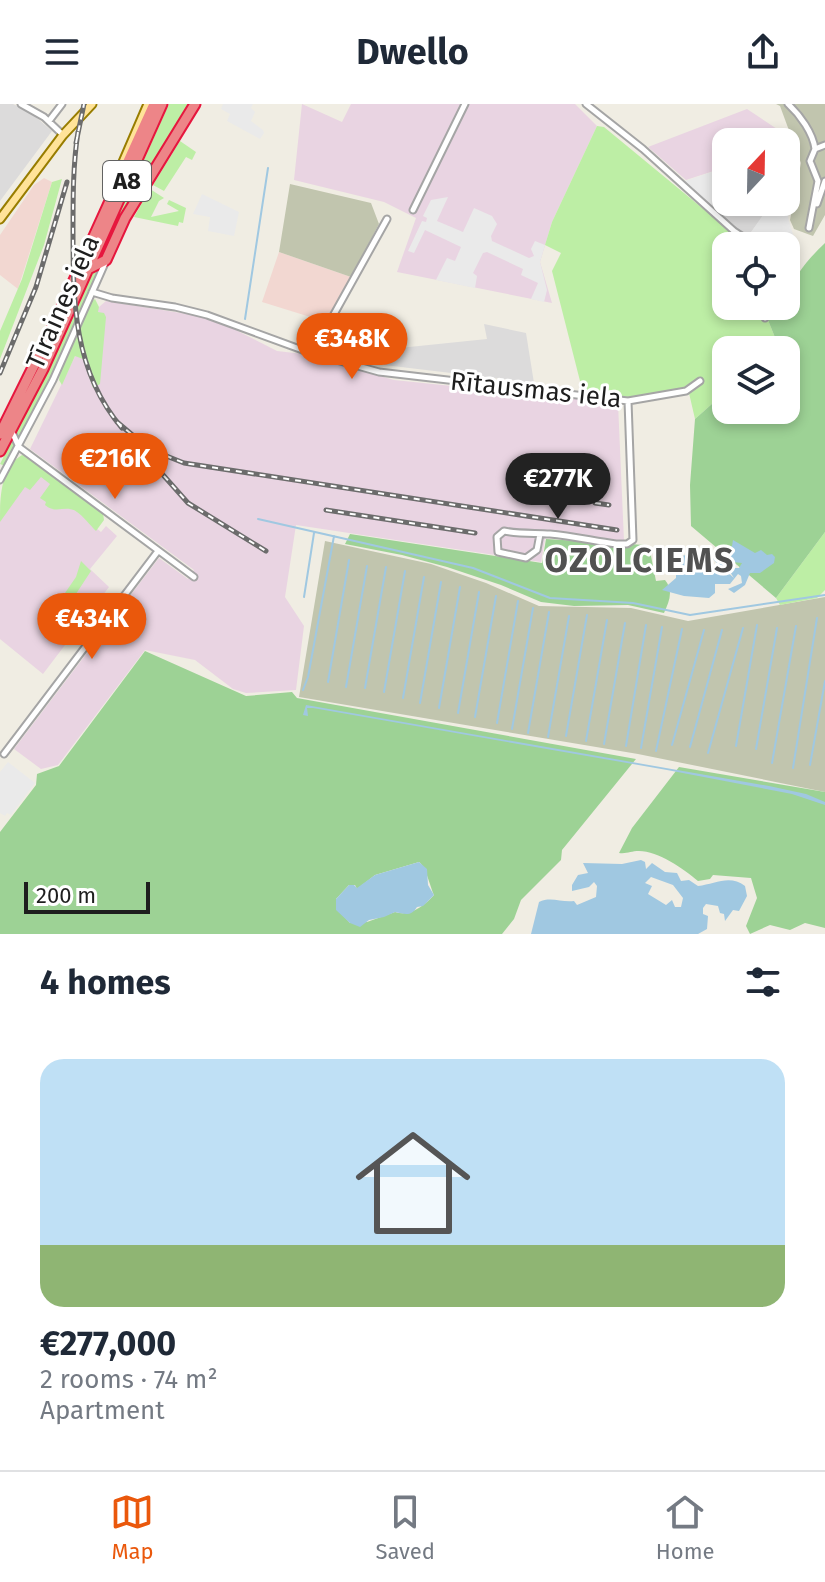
<!DOCTYPE html>
<meta charset="utf-8">
<style>
body{margin:0;font-family:"Fira Sans",sans-serif;background:#f2f2f3;color:#1f2937;height:100vh;display:flex;flex-direction:column;font-size:30px;white-space:nowrap}
*{box-sizing:border-box;margin:0}
p{font-size:26px;color:#747a83}
.icon{flex:none;width:44px;height:44px;fill:none;stroke:currentColor;stroke-width:2;stroke-linecap:round;stroke-linejoin:round}
.map{position:relative;height:830px;overflow:hidden}
.side{display:flex;flex-direction:column;background:#fff;flex:1}
.side>*{flex:none}
.needle{width:52px;rotate:22deg}
.tools{position:absolute;left:712px;top:24px;display:grid;gap:16px}
.tools a{display:grid;place-items:center;width:88px;height:88px;border-radius:16px;background:#fff;box-shadow:0 4px 12px #0003;font-size:40px}
.scale{position:absolute;left:24px;bottom:20px;width:126px;box-sizing:border-box;padding-left:8px;border:4px solid #1e1e1e;border-top:0;font-size:22px;line-height:28px;white-space:nowrap;color:#1e1e1e;-webkit-text-stroke:6px #fff;paint-order:stroke}
.price{position:absolute;translate:-50% -68px;padding:0 18px;border-radius:28px;background:#ea580c;color:#fff;font-size:26px;line-height:52px;filter:drop-shadow(0 2px 4px #0008)}
.price::after{content:'';position:absolute;left:50%;top:48px;width:24px;height:18px;margin-left:-12px;background:inherit;clip-path:polygon(0 0,100% 0,50% 100%)}
.price.current{background:#222;color:#fff}
ul{padding:0;list-style:none}
li{display:grid;align-content:center;gap:16px;height:424px;padding:0 40px}
li span{display:grid;place-items:center;height:248px;border-radius:24px;color:#555}
li>.icon{margin-inline-start:auto}
span .icon{width:144px;height:144px;fill:#fffc;stroke-width:1}
li b{font-size:34px}
h2{display:flex;justify-content:space-between;align-items:center;height:96px;padding:0 40px;font-size:34px}
header{display:flex;justify-content:space-between;align-items:center;height:104px;padding:0 40px;background:#fff;font-size:36px;font-weight:700}
.menu{display:flex;justify-content:space-around;align-items:center;height:112px;border-top:2px solid #e0e1e3;background:#fff;font-size:22px;color:#747a83}
.menu a{display:grid;justify-items:center;gap:4px}
.menu .current{color:#ea580c}
.map>svg:first-child{display:block}
</style>
<header><svg class="icon" aria-label="menu" viewBox="0 0 24 24"><path d="M4 6h16M4 12h16M4 18h16"/></svg>Dwello<svg class="icon" aria-label="share" viewBox="0 0 24 24"><path d="M12 15V3M7 8l5-5 5 5M5 13v7h14v-7"/></svg></header>
<div class="map">
<svg width="825" height="830" viewBox="0 0 825 830">
<rect width="100%" height="100%" fill="#f0ede3"/>
<path fill="#dcdbdb" d="M0 0H13L30 8 52 27 0 97Z
M727 98H745L764 111 749 131 745 132 716 109Z
M484 220 526 229 534 279 384 261 380 246 487 235Z"/>
<path fill="#f2d7d1" d="M44 74 52 78 18 185 0 171V131L34 81Z
M279 148 351 173 330 210 320 216 262 198Z"/>
<path fill="#e9d4e2" d="M302 0 342 18 351 0H575L597 22 552 118 540 158 552 199 397 168 416 114 384 98 294 76Z
M747 5 783 29 778 38H726V63L686 76 648 43Z
M106 197 212 214 277 247 303 250 394 276 618 299 624 437 546 429 541 458 296 421 285 493 304 522 296 586 246 589 233 585 195 556 145 546 58 661 41 665 14 645 93 541 97 544 103 537 101 535 126 497 159 454 188 475 194 466 30 345 99 203Z
M24 357 95 412 90 419 101 428 106 422 117 432 90 465 109 483 43 570 0 535V405Z"/>
<path fill="#c1c5ae" d="M776 0H825V111L813 132 794 125 790 116 801 59 780 2Z
M290 80 371 99 379 120 351 173 279 148Z
M325 437 431 460 486 479 539 502 631 504 688 517 825 493V688L638 650 299 593Z"/>
<path fill="#bdeea5" d="M169 0H192L99 164 49 277 5 362 0 360 68 224Z
M597 22 604 23 741 136 749 131 782 142H726V202H767L768 216 776 236 765 246H726V298L725 300 713 299 695 315 689 289 684 285 635 296 590 290 584 286 580 277 552 167 561 149 545 141 552 118Z
M180 37 196 48 192 56 186 53 164 87 153 81Z
M62 75 44 141 0 255V227L22 175 52 78Z
M150 85 164 94 159 97 151 113 179 107 167 100 169 96 186 104 183 119 179 118 178 122 134 113Z
M95 195 99 203 98 208 104 209 106 213 100 280 93 284 83 255 75 252 62 281 59 276 60 268 91 198Z
M22 351 28 352 103 409 104 416 96 427C90 421 83 412 77 408 66 400 56 411 45 401L46 398 40 394 50 380 41 373 30 386 25 383 0 418C0 395 0 364 22 351Z
M825 428V486L817 494 780 501 776 494Z
M81 457 91 467 74 493 77 499 89 509 66 540 48 526C62 512 55 508 63 491H67L65 489 76 473Z"/>
<path fill="#9dd295" fill-rule="evenodd" d="M825 139V428L776 494 691 422 690 381 695 315 713 299 724 300 726 298V306H786V246H765L776 236 768 216 778 202H786C786 180 809 154 825 139Z
M350 430 542 459 546 435 645 441 650 447 656 477 665 476C674 487 669 498 664 509L628 501 574 502 541 498 501 481 447 463 402 451 345 440Z
M145 547 246 592 292 588 297 594 636 655 562 746 561 756 521 796 514 815 502 830H0V728L36 681 37 670 59 662ZM419 758C426 763 430 782 434 791 424 802 410 813 395 808L367 818 350 819 336 804V795L349 781H355L357 785 375 771Z
M679 663 825 688V824L805 819 790 826 770 821 750 830 746 822 757 794 751 774 713 771 710 775 698 777C684 765 658 747 639 747 631 747 627 750 619 749L632 724Z"/>
<path fill="#eaeaea" d="M223 0H253L251 4 255 8 251 17 263 26 264 29 260 35 227 17 230 10 221 5Z
M786 24 799 57 788 114 796 140 786 142 749 131 763 111 745 98H786V38H778Z
M726 63 727 98 716 109 682 78Z
M202 90 239 108 234 132 208 127 210 113 193 110Z
M448 93 437 117 463 128 474 104 492 112 497 120 491 132 492 137 529 154 534 152 531 145 535 137 545 141 540 158 547 186 544 198 531 195 538 179 521 171 523 165 487 148 483 149 473 169 477 172 475 184 436 176 447 154 455 157 461 143 425 126 414 149 408 147 422 117 426 118 427 114 423 112 431 96Z
M8 658 35 679 11 711 7 709 5 712 0 709V668Z"/>
<path fill="#a0c8e1" fill-rule="evenodd" d="M733 436 755 449 761 446 767 451 772 450 775 453 774 459 760 469H750L745 481 734 489 728 485 742 479 741 472 738 470 730 480H715V489L709 494 684 492 662 486 676 474V470L680 466 678 454 690 449 699 454 698 459 689 457 691 461 726 467 734 474 726 462 723 465 712 454 716 453 723 457 730 456 734 464H739L742 459 733 458 726 453 727 445 732 442Z
M306 601 769 682 806 690 825 698V701L792 690 667 666 313 604H307L308 612 303 611Z
M641 756 645 758 646 765 652 759 665 768 677 769 681 777 689 776 698 782C715 780 730 770 745 782L747 792 739 807 733 806 725 817 724 810 720 809 718 802 706 800 703 804V810L708 812 707 825 698 830H531L539 798C551 792 562 799 574 797L577 801 596 793 597 782 594 778 589 783 572 787V781L578 771 588 769 583 759 622 760ZM651 773 673 781 683 794 681 803H675L672 796 666 801 648 790 652 782 645 779Z
M419 758 427 765 428 781 434 791 423 802 417 803C411 813 405 810 395 808L384 813 369 816 360 823 350 819 336 806V795L349 781H354L357 784 375 771Z"/>
<g fill="none" stroke-linecap="round" stroke-linejoin="round">
<path stroke="#a0c8e1" stroke-width="2" d="M245 215 268 64
M258 415 473 464 550 494 633 499 690 511 825 491
M304 493 314 429
M328 578 349 456
M346 583 367 462
M365 584 386 463
M303 586 308 573 334 432
M384 588 405 467
M403 594 424 473
M420 599 441 478
M439 604 460 483
M458 609 479 488
M475 613 496 492
M497 619 518 497
M512 625 533 504
M528 629 549 508
M566 632 587 511
M548 633 569 512
M586 637 607 516
M604 640 625 519
M672 641 704 526
M626 642 646 521
M736 642 757 521
M690 643 722 526
M641 644 662 523
M756 645 777 524
M656 647 682 525
M708 649 743 524
M772 659 796 522
M810 661 825 577
M793 664 817 514"/>
<g stroke="#a5a5a5" stroke-width="9">
<path id="minor" d="M21 0 44 13 63 31
M586 0 643 45 734 127 757 142
M788 0C800 11 813 29 815 45
M49 17 62 0
M817 100 825 77
M413 106 465 0
M809 124 818 77 810 57 815 45 825 41
M786 156 789 157 786 164
M92 188 112 194 175 203 207 211 308 248 379 268 628 297 686 287 700 277
M765 214 770 202
M308 248 326 218 333 212 387 115
M12 328 19 343 194 473
M0 376 53 276 106 157
M540 430 537 446 526 454 498 448 497 433 504 427C520 430 534 429 550 430 572 432 594 437 616 440H627L633 436 628 297
M4 650 158 447"/>
</g>
<g stroke="#987d00" stroke-width="11">
<path id="major" d="M114 79 148 0
M0 115 63 31 92 0"/>
</g>
<g stroke="#e6173e" stroke-width="13">
<path id="highway" d="M88 165 106 156 125 114 195 0
M0 330 51 227 154 0
M0 347 43 265 162 0"/>
</g>
<use href="#minor" stroke="#fff" stroke-width="5"/>
<use href="#major" stroke="#ffe399" stroke-width="7"/>
<use href="#highway" stroke="#ed8588" stroke-width="9"/>
<g stroke="#6c6c6c" stroke-width="5">
<path id="rail" d="M78 28C73 60 73 93 73 126 73 196 73 267 122 324
M76 39 84 0
M0 269 36 183 67 78
M117 318 149 345 184 359 617 426
M140 345 188 399 266 447
M595 399 609 401
M326 406 475 429"/>
</g>
<use href="#rail" stroke="#fff" stroke-width="2" stroke-dasharray="6" stroke-linecap="butt"/>
</g>
<g text-anchor="middle" dominant-baseline="central" stroke-width="6" stroke-linejoin="round" paint-order="stroke">
<rect fill="#fff" stroke="#626262" stroke-width="2" x="103" y="57" width="48" height="40" rx="6"/>
<g font-size="24" font-weight="bold" fill="#1e1e1e">
<text x="127" y="77">A8</text>
</g>
<g font-size="26" fill="#1e1e1e" stroke="#fff">
<text transform="translate(63 198) rotate(-66)">Tīraines iela</text>
<text transform="translate(536 286) rotate(6)">Rītausmas iela</text>
</g>
<g font-size="34" font-weight="bold" letter-spacing="2" fill="#515151" stroke="#fff">
<text x="640" y="456">OZOLCIEMS</text>
</g>
</g>
</svg>
<div class="tools">
<a><svg class="needle" viewBox="-14 -14 28 28"><path d="M0-13l5 13h-10z" fill="#e53935"/><path d="M0 13l5-13h-10z" fill="#747a83"/></svg></a>
<a><svg class="icon" aria-label="locate" viewBox="0 0 24 24"><circle cx="12" cy="12" r="6"/><path d="M12 2v4M12 18v4M2 12h4M18 12h4"/></svg></a>
<a><svg class="icon" aria-label="layers" viewBox="0 0 24 24"><path d="M12 4l9 5-9 5-9-5zM3 14l9 5 9-5"/></svg></a>
</div>
<div class="scale">200 m</div>
<b class="price" style="left:352px;top:277px">€348K</b>
<b class="price" style="left:115px;top:397px">€216K</b>
<b class="price current" style="left:558px;top:417px">€277K</b>
<b class="price" style="left:92px;top:557px">€434K</b>
</div>
<section class="side">
<h2>4 homes<svg class="icon" aria-label="filters" viewBox="0 0 24 24"><path d="M4 7h16M4 17h16"/><circle cx="9" cy="7" r="2"/><circle cx="15" cy="17" r="2"/></svg></h2>
<ul>
<li><span style="background:linear-gradient(#bfe0f5 75%,#8fb573 0)"><svg class="icon" aria-label="home" viewBox="0 0 24 24"><path d="M3 11l9-7 9 7M6 9v11h12V9"/></svg></span><div><b>€277,000</b><p>2 rooms · 74 m²</p><p>Apartment</p></div></li>
</ul>
</section>
<nav class="menu">
<a class="current"><svg class="icon" aria-label="map" viewBox="0 0 24 24"><path d="M3 6l6-2 6 2 6-2v14l-6 2-6-2-6 2zM9 4v14M15 6v14"/></svg>Map</a>
<a><svg class="icon" aria-label="saved" viewBox="0 0 24 24"><path d="M7 4h10v16l-5-4-5 4z"/></svg>Saved</a>
<a><svg class="icon" aria-label="home" viewBox="0 0 24 24"><path d="M3 11l9-7 9 7M6 9v11h12V9"/></svg>Home</a>
</nav>
